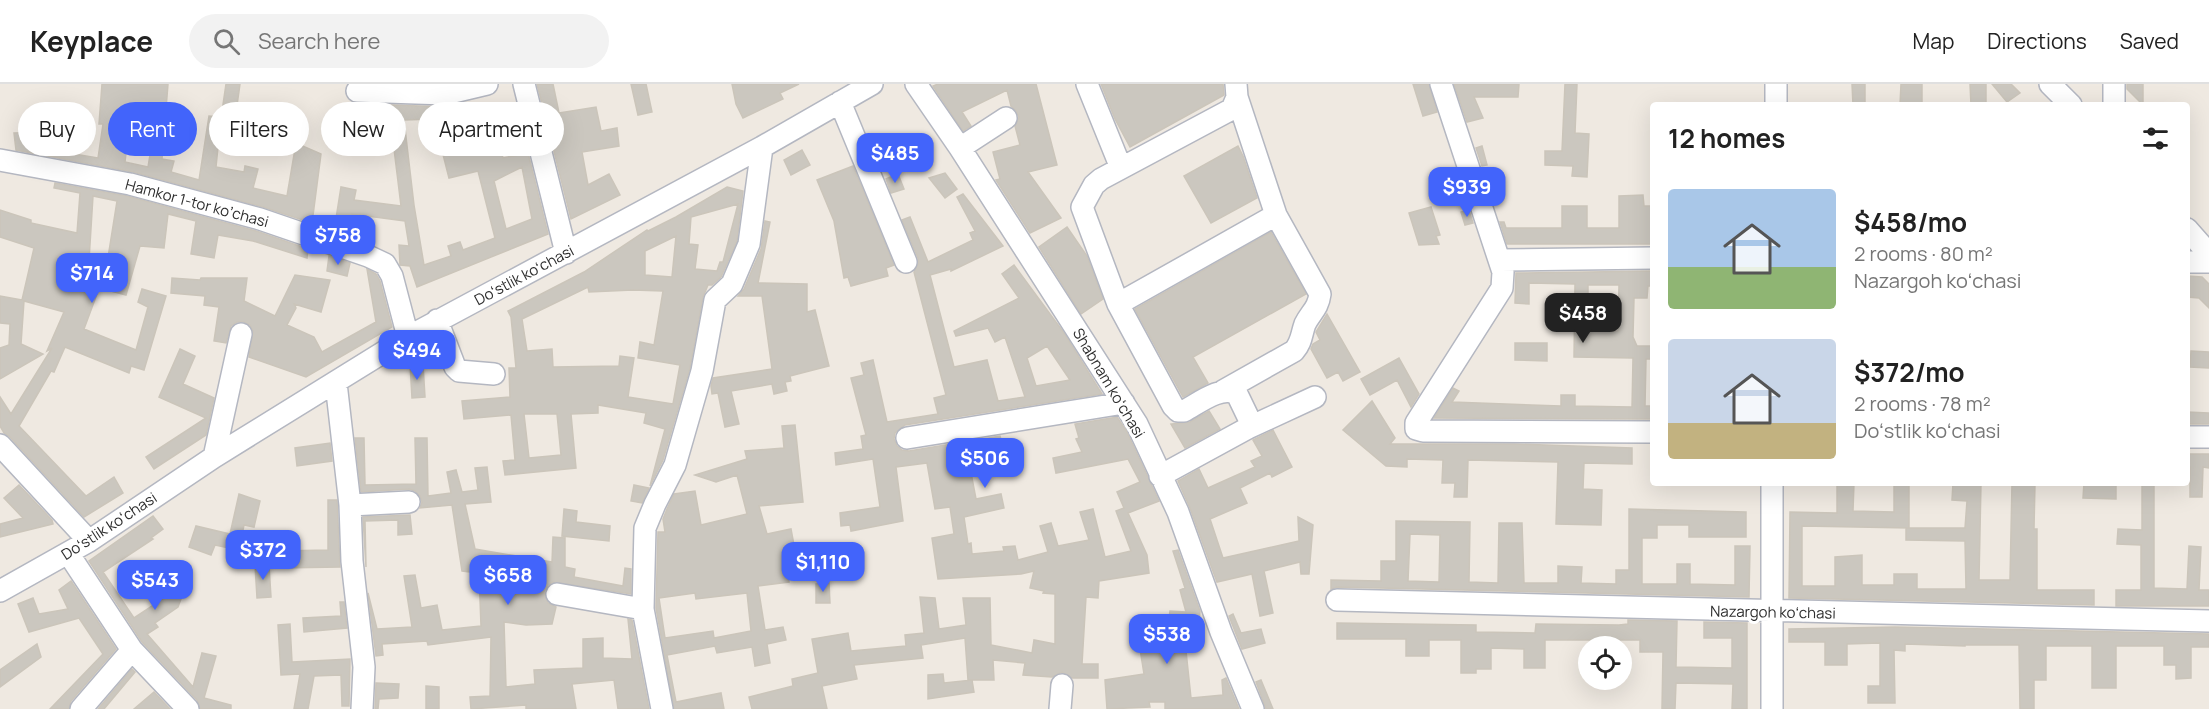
<!DOCTYPE html>
<meta charset="utf-8">
<style>
body{margin:0;font-family:Manrope,sans-serif;background:#f2f2f2;color:#222;height:100vh;display:flex;flex-direction:column;font-size:22px;white-space:nowrap}
*{box-sizing:border-box;margin:0}
p{font-size:20px;color:#767676}
.icon{flex:none;width:33px;height:33px;fill:none;stroke:currentColor;stroke-width:2;stroke-linecap:round;stroke-linejoin:round}
.map{position:relative;flex:1;overflow:hidden}
.side{position:absolute;left:1650px;top:18px;width:540px;height:384px;display:flex;flex-direction:column;background:#fff;border-radius:6px;box-shadow:0 6px 24px #0002}
.side>*{flex:none}
.hud{position:absolute;left:18px;top:18px;width:570px;height:54px;display:flex;gap:12px}
.fabs{position:absolute;left:1578px;top:552px;display:grid;gap:12px}
.fabs a{display:grid;place-items:center;width:54px;height:54px;border-radius:50%;background:#fff;box-shadow:0 6px 24px #0002;font-size:30px}
.price{position:absolute;translate:-50% -51px;padding:0 14px;border-radius:12px;background:#4264fb;color:#fff;font-size:20px;line-height:39px;filter:drop-shadow(0 2px 3px #0008)}
.price::after{content:'';position:absolute;left:50%;top:36px;width:18px;height:14px;margin-left:-9px;background:inherit;clip-path:polygon(0 0,100% 0,50% 100%)}
.price.current{background:#222;color:#fff}
ul{padding:0;list-style:none}
li{display:flex;align-items:center;gap:18px;height:150px;padding:0 18px}
li span{display:grid;place-items:center;flex:none;width:168px;height:120px;border-radius:6px;color:#555}
li>.icon{margin-inline-start:auto}
span .icon{width:72px;height:72px;fill:#fffc;stroke-width:1}
li b{font-size:26px}
h2{display:flex;justify-content:space-between;align-items:center;height:72px;padding:0 18px;font-size:26px}
.tag{padding:0 21px;border-radius:27px;background:#fff;box-shadow:0 6px 24px #0002;font-size:21px;line-height:54px}
.tag.current{background:#4264fb;color:#fff}
header{display:flex;align-items:center;gap:36px;box-sizing:border-box;height:84px;padding:0 30px;background:#fff;border-bottom:2px solid #e0e0e0}
header strong{font-size:28px}
nav{display:flex;gap:33px;margin-inline-start:auto;font-size:21px}
.search{width:420px;height:54px;background:#f2f2f2;display:flex;align-items:center;gap:15px;box-sizing:border-box;padding:0 21px;border-radius:33px;color:#767676;font-size:22px}
.map>svg:first-child{display:block}
</style>
<header>
<strong>Keyplace</strong>
<div class="search"><svg class="icon" aria-label="search" viewBox="0 0 24 24"><circle cx="10" cy="10" r="6"/><path d="M15 15l6 6"/></svg>Search here</div>
<nav><a>Map</a><a>Directions</a><a>Saved</a></nav>
</header>
<div class="map">
<svg width="2209" height="625" viewBox="0 0 2209 625">
<rect width="100%" height="100%" fill="#efe9e1"/>
<path fill="#cbc7bf" stroke="#cbc5ba" stroke-width="1.5" fill-rule="evenodd" d="M102 0H168L162 75 174 77 171 88 199 96 209 32 221 33 216 83 244 88 245 82 258 85 253 104 287 112 296 59 321 70 312 139 263 123 133 88 16 66 14 49 53 48V26L72 28 68 69 98 74 103 40H99ZM129 43 154 46 148 83 125 78Z
M226 0H240L234 43 220 41Z
M537 0H553L559 29 596 23 601 47 617 44 619 62 582 68 588 101 609 90 620 111 571 135Z
M631 0H646L652 28 638 31Z
M732 0H799L780 9 783 15 743 34 736 20Z
M938 0H1036L1057 81 1028 88 1061 134 1030 149 996 96 1000 95 993 68 1020 61 1015 42 1019 33 1016 27 1011 22 1007 6 962 28 971 42 963 47 933 2Z
M1101 0H1223L1224 11 1130 63 1115 35Z
M1413 0H1429L1437 28 1423 32Z
M1454 0H1519L1518 13H1474L1483 34 1467 38Z
M1565 0H1577L1575 49 1589 50 1587 93 1572 92 1573 82 1545 81V67H1562Z
M1852 0H1865V21H1853Z
M1901 0H1922V21H1900Z
M1970 0H1986V21H1971Z
M1992 0H2011L2020 9 2007 18Z
M2127 0H2143V21L2127 5Z
M392 21 445 23 452 56 468 52 469 58 481 54 485 68 500 64 503 74 528 69 548 150 417 203 410 182 400 181 399 161 409 162 405 137 352 130 348 152 334 147 341 103 356 106 354 116 401 122 394 65 365 61 364 69 352 68 355 30 392 36ZM434 35 449 94 478 87 495 154 463 166 460 158 448 162 451 172 424 181 414 121 404 36ZM522 83 532 135 506 145 494 97Z
M1238 62 1243 72 1257 114 1211 139 1184 92Z
M1482 62 1487 81 1482 82 1476 64Z
M802 66 810 81 791 91 784 76Z
M853 82 894 181 886 184 888 192 851 202 848 193 844 194 834 137 817 96Z
M945 89 957 105 945 114 929 94Z
M898 90 904 105 891 109 886 95Z
M55 99 127 112 256 147 308 165 307 174 253 157 218 151 214 174 191 170 196 137 168 130 164 164 140 162 126 211 103 205 117 117 93 112 87 209 97 210 84 245 136 266 148 223 138 218 142 205 166 212 144 286 131 282 129 289 65 263 54 288 51 287 19 342 86 412 114 393 123 409 84 433 9 352 4 349 0 342V313L11 330 52 264 47 267 64 228 24 217 21 260 43 270 0 295V264L9 261 10 240 0 239V212L22 216 34 164 0 153V126L31 136V139L77 149 80 109 54 104Z
M727 103 743 107 737 157 721 193 712 201H708L703 213 690 284 663 376 650 402 665 345 644 339 646 329 598 321V329L571 330 576 384 505 391 503 377 515 376 511 331 464 335 462 317 510 313 509 284H516L511 233 508 227 584 188 647 146 648 147 676 133ZM738 120 723 178H720L717 187 695 185 698 161 689 160 691 133ZM676 152 672 193 645 191V167ZM588 203 589 208 633 206 663 207 654 261 640 258 638 274 680 281 673 320 628 313 634 274 620 272 619 282 553 283 552 265 527 267 522 235ZM524 330H557L561 371 529 374Z
M963 110 1003 162 951 187V185L930 191 954 283 987 276 998 317 1025 313 1005 253 995 258 988 244 956 252 954 247 1019 214 1002 190 1014 181 1064 249 1102 310 905 341 895 349 894 355 897 362 902 366 909 367 1000 352 1003 362 967 368 976 415 1001 410 1004 424 964 433 968 460 971 459 972 470 1004 467 1003 463 1015 462 1018 476 1048 468 1040 442 1051 439 1058 462 1089 456 1080 428 1093 425 1105 473 1131 467 1116 427 1124 424 1117 408 1140 398 1128 375 1056 389 1053 374 1082 368 1076 355 1079 354 1075 340 1117 333 1126 346 1159 417 1128 429 1147 471 1149 489 1099 497 1098 514 1086 513 1082 580H1098V594H1072L1062 588 1052 593 1023 591 1025 579 993 576 994 596H968L965 554 921 561 923 574 854 581 857 595 822 602 827 625H752L749 613 793 602 792 595 818 589 812 555 848 549 851 567 906 562 905 551 924 549 920 513 935 514 939 545 966 541 963 514H990L991 561 1032 569 1034 556 1055 560V510L1043 509 1044 507 1030 504 1034 487 1021 490 938 495 932 454 954 450 950 423 935 425 927 379 896 383 903 437 851 447 850 441 841 442 840 429 880 423 873 375 836 381 835 369 863 365 861 352 866 351 851 294 864 291 861 279 873 276 887 338 938 330 934 314 946 311 914 188 918 180V174L902 136 910 133 928 178 973 156 970 149 975 147 957 113ZM1047 262 1070 296 1036 302 1027 274Z
M1643 111 1644 122H1653V160H1507L1500 138H1504L1506 144H1562V122H1587V144H1619V112Z
M1431 123 1440 151 1436 152 1439 160 1419 161 1409 129Z
M1469 126 1473 139 1465 141 1461 128Z
M765 137 770 138 758 199 807 200V228L815 226 829 282 790 292 791 297 785 298 787 307 774 310 772 300 731 307 739 340 725 343 718 309 712 310 711 302 713 294 772 285 762 212H738L744 205 761 165Z
M1067 143 1087 172 1103 215 1081 230 1039 163Z
M1271 148 1306 210 1193 273 1208 299 1183 313 1135 225Z
M329 172 350 179 347 192 327 187Z
M367 185 376 190 380 197 392 243 306 293 249 273 253 247 250 241 244 238H237L231 242 226 259 214 257 219 223 204 221 205 212 171 209 172 194 200 196 201 194H247L244 217 275 232 295 191 330 196 321 228 294 220 296 224 287 241 314 253 322 268 376 238Z
M1653 187V202H1648L1647 214H1634L1633 253 1637 262H1653V275H1646L1645 322H1653V335L1434 334 1453 304 1459 307 1452 318 1561 322V311H1575V322L1632 323 1633 274 1574 273 1575 200 1529 199V220L1515 219 1516 189ZM1588 201H1619L1618 247 1588 246Z
M2187 192 2202 193 2209 200V224L2199 214 2187 213Z
M1327 230 1360 288 1343 297 1338 288 1327 294 1311 265 1313 260 1320 256 1316 248Z
M1515 259H1547V277L1515 276Z
M180 265 195 272 183 300 214 314 206 351 154 385 146 373 206 334 159 313Z
M2191 267 2209 268V284L2190 283Z
M1399 274 1419 310 1411 323 1397 296 1370 311 1361 295Z
M410 280H423L425 313 412 314Z
M1372 317 1395 354 1390 360H1514L1632 364V380L1584 379 1583 405 1602 406 1601 441 1556 440 1558 378 1468 376 1467 413H1454L1455 399H1442L1443 376 1407 375V383L1386 382 1343 346Z
M1209 327 1220 345 1185 364 1171 340 1190 338Z
M2187 328 2209 329V340H2187Z
M795 341 803 418 759 422 767 450 791 445 794 461 784 462 789 498 758 502 765 546 783 543 786 556 767 560 770 579 755 582 752 563 717 569 715 562 667 571 676 618 721 609 724 625H674L656 524 658 448H665L663 435 667 425 674 410 695 407 701 441 747 430 737 391 716 398 695 391 747 375 745 367 784 364 782 342ZM695 509 696 515 747 509 751 547 714 554 713 547 665 554 659 514Z
M1273 346 1292 383 1272 393 1270 389 1240 404 1247 419 1210 435 1223 474 1299 457 1298 433 1313 441 1309 490H1301L1300 478 1264 487 1273 529 1260 532 1252 490 1217 498 1190 424 1178 397 1199 385 1208 404 1255 383 1251 377 1262 372 1253 356Z
M355 354H364L365 401 416 400 415 354H427L428 412 451 409 447 388 456 386 462 408 478 406 475 384 487 383 491 418 465 420 475 465 552 478 553 453 565 454V483L575 485 574 493 623 502 625 484 631 485V510L553 498 548 501 544 508 548 519 556 523 552 540 526 541 504 538 506 603 535 600 534 586 583 584V555L603 554V574L632 575 628 535 632 536 649 625H618L614 596 572 600 576 625H526V621L471 625 470 613 490 612 491 553 428 561 427 557 382 560 383 571 376 572 368 509 377 545 412 543 404 492 415 491 421 524 437 521 442 546 481 542 479 489 462 487 452 421 420 424 422 418 420 412 415 407 409 405 361 408Z
M330 359 332 377 297 382 295 364Z
M2187 370H2209V384L2203 383 2202 413H2190V383H2187Z
M1837 399H1854L1853 427 1894 428V399H1909V444L1802 442V502H1835V473L1862 471V501H1894V490H1917V505H1966L1965 457 1906 456V444H1965L1967 417 1952 416 1953 399H1981L1979 496H2010L2012 399H2035L2034 445H2037V506H2094V521L1789 514 1790 428 1837 429Z
M2084 399H2116V415L2083 414Z
M2142 399H2154V504L2187 505 2189 462 2201 463 2199 506H2209V522H2116V506H2141V461L2117 460 2118 445 2142 446Z
M19 401 52 436 53 440 0 453V440L23 434 4 414Z
M634 401 649 404 642 419 631 417Z
M239 410 260 417 254 443 244 441 239 466 215 461 211 471 189 463 196 442 230 450Z
M328 416H337L340 483 280 484V467L328 466Z
M564 425 577 427 576 438 610 442 609 457 562 452Z
M1629 425 1746 428V453H1689V441H1657V454H1642V500H1677V480H1690V500L1735 501V462H1750L1749 513 1337 503 1331 505V496L1381 497V477H1396V437L1470 438 1469 498 1498 499 1499 439H1522L1524 499H1558V482L1582 483 1581 499 1616 500V486H1629ZM1410 450 1440 451 1439 498 1408 497Z
M410 431 412 450 398 451V436L365 437 366 483 363 433Z
M153 432 163 445 151 454 153 455 103 488 134 534 187 499 178 523 155 539 158 543 147 550 193 603 202 569 216 572 204 614 231 621V625H200L197 616 142 558 89 477Z
M1178 466 1200 527 1199 538 1192 537 1190 549 1184 548 1191 614 1223 611 1222 596 1226 594 1239 625H1165V618H1149L1150 623 1107 625 1105 596 1144 590 1137 546 1168 541 1170 527 1186 528 1180 506 1185 504 1173 467Z
M255 481H269L271 513 257 514Z
M71 497 116 565 71 617 69 625H50L103 570 79 534 29 548 18 520 33 514 39 530 68 525 59 506Z
M829 499 830 519H816V500Z
M340 518H344L347 544 304 548 303 534 341 532Z
M1233 530 1241 549 1261 545 1265 559 1242 565 1229 532Z
M1628 536 1677 537 1676 583 1732 584V554H1704V538L1747 539V625H1732L1733 600 1676 599 1675 625H1662L1663 568H1640V556H1545V584H1524V565L1491 564V585H1476V589H1461V556H1429V572H1406V555H1337V539L1476 541V548L1535 549 1536 540 1619 541 1628 540Z
M290 540 292 578 350 575 349 622H342L341 591 314 592 308 625H294L300 590 281 591 278 541Z
M1895 543 2209 550V563H2191V594L2176 595V581H2164V562H2116V604H2092V562H2046V596H2034V625H2020L2019 561H1965V562L1905 560V567L1894 566 1895 619H1868V602H1880V559L1847 560V581H1825V558H1789V545Z
M37 560 41 573 0 603V586Z
M132 585 135 588 104 625H98Z
M943 590 944 599 972 596 974 608 928 615V591Z
M1261 596 1273 625H1266L1256 598Z
M376 599 399 600 398 614 379 615 378 625H375Z
M426 602 439 603V625H426Z
M154 608 170 625H134Z"/>
<g fill="none" stroke-linecap="round" stroke-linejoin="round">
<g stroke="#b4b7c1" stroke-width="24">
<path id="minor" d="M524 0 566 169
M916 0 960 64 1137 340 1178 428 1221 548 1253 625
M1087 0 1121 84
M1441 0 1503 188 1502 204 1416 339V345L1423 347 1653 348
M2050 0 2071 21
M2114 0V21
M357 7 445 10 487 0
M840 18 906 178
M1776 21V0
M960 64 1006 34
M0 76 130 100 260 135 368 172 385 180 392 192 408 253
M2187 145 2209 170
M1500 176 1653 174
M2187 178H2209
M1118 220 1276 131 1237 13
M437 236 455 283 459 287 494 290
M336 299 350 421 352 477 364 583 362 625
M1223 307 1294 267C1302 258 1301 251 1305 240 1311 228 1318 225 1320 210L1276 131
M1248 344 1315 313
M2187 353H2209
M907 354 1124 319
M0 361 89 457
M214 373 241 250
M1160 392 1248 344 1250 337 1237 310C1221 301 1199 319 1184 327H1178L1173 322 1118 220 1082 123 1094 101 1101 95 1232 25 1237 13 1236 0
M350 421 409 418
M68 469 132 566 188 625
M0 507 89 457 214 373 408 253 762 63 872 0
M557 510 643 525
M1337 516 2209 537
M81 625 132 566
M662 625 643 525 645 444 655 420 675 381 702 287 715 216 732 200 749 160 762 63
M1060 625 1062 601
M1772 625V399"/>
</g>
<use href="#minor" stroke="#fff" stroke-width="21"/>
</g>
<g text-anchor="middle" dominant-baseline="central" stroke-width="6" stroke-linejoin="round" paint-order="stroke">
<g font-size="15" fill="#2e2e2e" stroke="#fff">
<text transform="translate(197 119) rotate(15)">Hamkor 1-tor koʼchasi</text>
<text transform="translate(524 191) rotate(-28)">Doʻstlik koʻchasi</text>
<text transform="translate(1109 299) rotate(59)">Shabnam koʻchasi</text>
<text transform="translate(109 442) rotate(-33)">Doʻstlik koʻchasi</text>
<text transform="translate(1773 528) rotate(1)">Nazargoh koʻchasi</text>
</g>
</g>
</svg>
<div class="fabs">
<a><svg class="icon" aria-label="locate" viewBox="0 0 24 24"><circle cx="12" cy="12" r="6"/><path d="M12 2v4M12 18v4M2 12h4M18 12h4"/></svg></a>
</div>
<b class="price" style="left:895px;top:100px">$485</b>
<b class="price" style="left:1467px;top:134px">$939</b>
<b class="price" style="left:338px;top:182px">$758</b>
<b class="price" style="left:92px;top:220px">$714</b>
<b class="price current" style="left:1583px;top:260px">$458</b>
<b class="price" style="left:417px;top:297px">$494</b>
<b class="price" style="left:985px;top:405px">$506</b>
<b class="price" style="left:263px;top:497px">$372</b>
<b class="price" style="left:823px;top:509px">$1,110</b>
<b class="price" style="left:508px;top:522px">$658</b>
<b class="price" style="left:155px;top:527px">$543</b>
<b class="price" style="left:1167px;top:581px">$538</b>
<div class="hud">
<a class="tag">Buy</a>
<a class="tag current">Rent</a>
<a class="tag">Filters</a>
<a class="tag">New</a>
<a class="tag">Apartment</a>
</div>
<section class="side">
<h2>12 homes<svg class="icon" aria-label="filters" viewBox="0 0 24 24"><path d="M4 7h16M4 17h16"/><circle cx="9" cy="7" r="2"/><circle cx="15" cy="17" r="2"/></svg></h2>
<ul>
<li><span style="background:linear-gradient(#a9c7e8 65%,#8fb573 0)"><svg class="icon" aria-label="home" viewBox="0 0 24 24"><path d="M3 11l9-7 9 7M6 9v11h12V9"/></svg></span><div><b>$458/mo</b><p>2 rooms · 80 m²</p><p>Nazargoh koʻchasi</p></div></li>
<li><span style="background:linear-gradient(#c9d6e8 70%,#c2b280 0)"><svg class="icon" aria-label="home" viewBox="0 0 24 24"><path d="M3 11l9-7 9 7M6 9v11h12V9"/></svg></span><div><b>$372/mo</b><p>2 rooms · 78 m²</p><p>Doʻstlik koʻchasi</p></div></li>
</ul>
</section>
</div>
